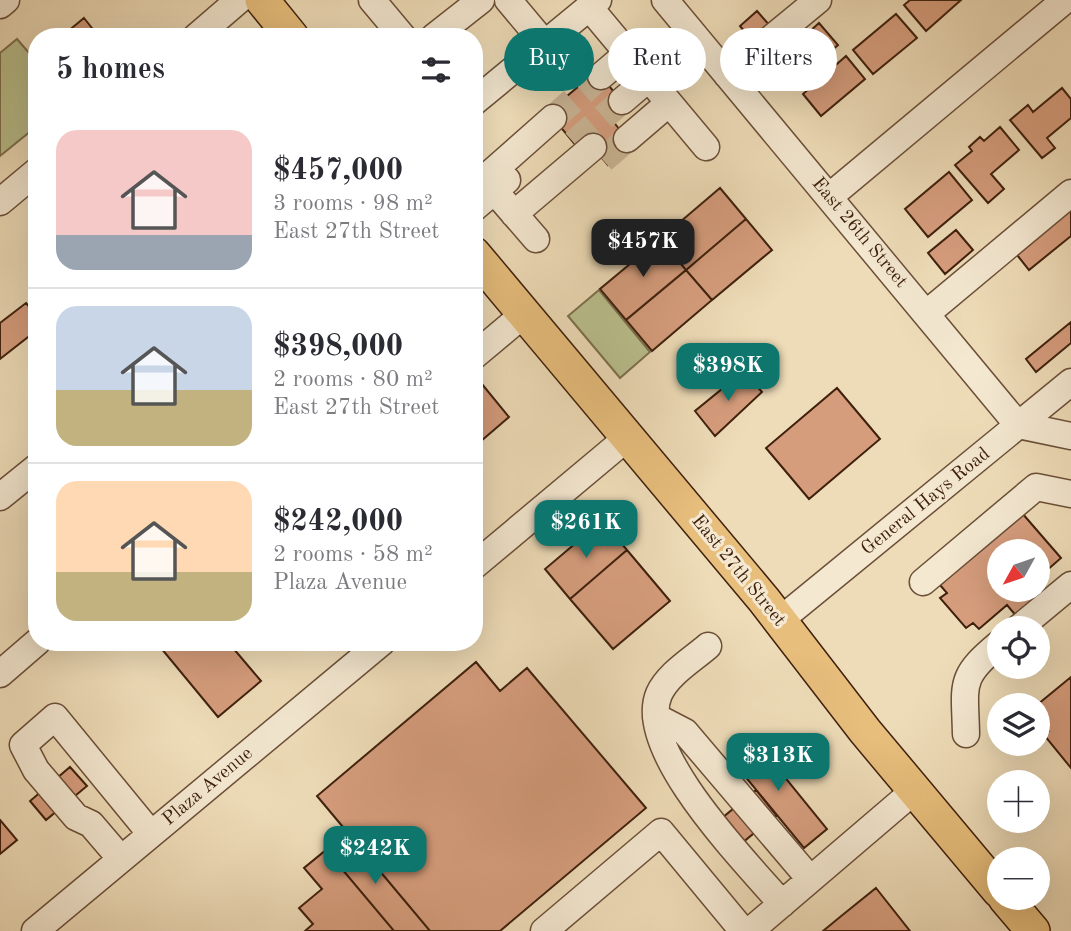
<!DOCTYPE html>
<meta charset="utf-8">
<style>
body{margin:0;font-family:"Old Standard TT",serif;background:#f7f7f7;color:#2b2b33;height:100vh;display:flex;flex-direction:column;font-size:26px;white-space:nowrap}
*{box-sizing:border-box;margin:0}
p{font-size:23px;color:#7c7c81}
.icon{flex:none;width:38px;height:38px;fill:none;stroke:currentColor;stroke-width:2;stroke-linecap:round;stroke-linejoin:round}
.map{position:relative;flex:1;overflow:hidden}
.drawer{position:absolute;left:28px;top:28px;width:455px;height:623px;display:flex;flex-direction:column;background:#fff;border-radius:28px;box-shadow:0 7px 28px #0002}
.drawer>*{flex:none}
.banner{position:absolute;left:504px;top:28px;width:462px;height:63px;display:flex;gap:14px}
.needle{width:46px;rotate:230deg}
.buttons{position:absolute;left:987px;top:539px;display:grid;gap:14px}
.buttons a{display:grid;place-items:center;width:63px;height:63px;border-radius:50%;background:#fff;box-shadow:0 7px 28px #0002;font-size:35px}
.price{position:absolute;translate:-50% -60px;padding:0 16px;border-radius:14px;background:#0f766e;color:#fff;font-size:23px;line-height:46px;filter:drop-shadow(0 2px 4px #0008)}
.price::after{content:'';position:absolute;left:50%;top:42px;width:21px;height:16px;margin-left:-10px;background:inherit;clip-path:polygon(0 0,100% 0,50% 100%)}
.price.on{background:#222;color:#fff}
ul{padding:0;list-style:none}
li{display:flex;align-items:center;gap:21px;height:175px;padding:0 28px}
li+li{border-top:2px solid #e1e1e2}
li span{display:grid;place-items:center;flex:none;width:196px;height:140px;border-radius:21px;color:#555}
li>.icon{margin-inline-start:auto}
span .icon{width:84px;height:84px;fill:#fffc;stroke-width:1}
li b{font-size:30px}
h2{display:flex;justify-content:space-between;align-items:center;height:84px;padding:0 28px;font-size:30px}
.tag{padding:0 24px;border-radius:32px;background:#fff;box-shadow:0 7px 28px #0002;font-size:24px;line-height:63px}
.tag.on{background:#0f766e;color:#fff}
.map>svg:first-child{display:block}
</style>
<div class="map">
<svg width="1071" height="931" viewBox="0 0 1071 931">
<rect width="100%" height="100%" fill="#eedcb8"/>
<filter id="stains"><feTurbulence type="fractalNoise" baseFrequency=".00286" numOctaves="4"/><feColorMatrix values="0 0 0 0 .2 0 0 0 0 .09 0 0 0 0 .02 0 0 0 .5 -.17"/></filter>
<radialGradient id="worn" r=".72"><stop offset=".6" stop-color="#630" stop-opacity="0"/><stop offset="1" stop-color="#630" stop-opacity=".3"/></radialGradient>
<path fill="#bac08e" stroke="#7c704e" stroke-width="2" d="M17 39 37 62V126L0 156V53Z
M599 290 650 352 620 378 568 316Z"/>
<path fill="#d69d7d" stroke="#3f200d" stroke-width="2" d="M910 0H961L926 31 904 5Z
M757 11 771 27 753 42 740 26Z
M896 14 917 38 873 74 853 50Z
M84 18 99 37H61Z
M819 23 838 45 817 62 799 41Z
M846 56 865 79 821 116 803 94Z
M597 71 627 108 612 120 632 145 608 165 587 140 578 148 548 112Z
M1062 88 1071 99V118L1047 138 1055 148 1042 158 1010 120 1028 105 1033 112Z
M1000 127 1019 150 991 174 1004 189 988 203 955 165 972 151 969 147 980 137 984 141Z
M949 172 972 200 928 237 905 209Z
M720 188 746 219 686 270 660 239Z
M1071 204V236L1029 270 1014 251Z
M746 219 772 250 712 300 686 270Z
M956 230 973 250 945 274 928 253Z
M660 239 686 270 626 320 600 289Z
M686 270 712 300 652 351 626 320Z
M26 303 37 316V330L0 359V323Z
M1071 322V343L1036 372 1026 359Z
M744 371 762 392 715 436 695 411Z
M477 378 509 417 474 447V380Z
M837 388 880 439 809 499 766 448Z
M1022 513 1061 558 1038 578V551H999V590H1029L1038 601 1018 618 1007 605 979 629 973 623 966 628 940 598 947 593 940 585Z
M602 521 627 550 570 599 545 569Z
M627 550 670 601 613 649 570 599Z
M156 642H228L261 681 218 717Z
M476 662 500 691 527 668 646 808 500 931H430L317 796Z
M1071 677V768L1044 735 1049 731 1038 718 1037 705Z
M753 738 827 829 804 848 730 758Z
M70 767 87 786 46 820 30 801Z
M756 790 776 815 736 848 716 823Z
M0 820 17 840 0 854Z
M347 832 430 931H394L326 850Z
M326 850 394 931H305L313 924 299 908 322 889 304 868Z
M876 888 910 931H823L840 917Z"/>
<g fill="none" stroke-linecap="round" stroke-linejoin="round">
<path stroke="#cbb696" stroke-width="26" stroke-dasharray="26 13" stroke-linecap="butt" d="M553 118 601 76
M574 143 622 101
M603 160 627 139"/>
<g stroke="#6b4f38" stroke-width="29">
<path id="minor" d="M372 0 403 37
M508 0 545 44
M665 0 1018 425 1071 436
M0 5 6 0
M589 7 706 147
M196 37 239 0
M434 37 481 0
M727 75 818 0
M601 76 628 53
M622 101 649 78
M474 102 598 0
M627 139 669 103
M829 197 1065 0
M0 202 37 171
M474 208 507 180
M514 214 593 147
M536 239 484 179 553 118
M926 314 1071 193
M474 356 524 314
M0 497 37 467
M474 566 628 437
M923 582 1036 487 1071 494
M779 621 1071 382
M1019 628 1071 585
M708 646C692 660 668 674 659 694 635 750 747 863 782 904
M0 674 37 642
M656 717 685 732 810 879
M966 734C965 684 958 678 999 644
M121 859 91 824 76 817 36 770 23 745 55 717 151 834
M35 931 382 642
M544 931 661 832 743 931
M750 931 915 790"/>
</g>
<g stroke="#3f200d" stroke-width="36">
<path id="major" d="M262 0 292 37
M474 254 764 600 865 731 999 891
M1005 898 1033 931"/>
</g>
<use href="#minor" stroke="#f4e8d1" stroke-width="26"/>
<use href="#major" stroke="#e7be7c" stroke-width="33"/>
</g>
<g text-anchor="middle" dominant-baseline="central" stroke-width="6" stroke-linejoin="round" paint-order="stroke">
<g font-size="19" fill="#3f200d" stroke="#f4e8d1">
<text transform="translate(859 233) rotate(50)">East 26th Street</text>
<text transform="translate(926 502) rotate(-39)">General Hays Road</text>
<text transform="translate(738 571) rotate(51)">East 27th Street</text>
<text transform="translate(208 787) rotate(-40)">Plaza Avenue</text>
</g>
</g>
<rect width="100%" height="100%" filter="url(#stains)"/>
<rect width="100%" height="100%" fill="url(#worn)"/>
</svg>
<div class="buttons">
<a><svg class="needle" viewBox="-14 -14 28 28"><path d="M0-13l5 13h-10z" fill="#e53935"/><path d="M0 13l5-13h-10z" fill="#7c7c81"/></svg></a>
<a><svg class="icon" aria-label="locate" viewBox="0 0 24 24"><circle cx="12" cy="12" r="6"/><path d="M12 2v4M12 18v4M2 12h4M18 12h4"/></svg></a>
<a><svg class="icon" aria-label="layers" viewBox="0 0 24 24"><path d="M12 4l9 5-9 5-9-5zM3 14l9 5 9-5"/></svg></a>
<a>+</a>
<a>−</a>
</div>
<b class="price on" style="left:643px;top:279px">$457K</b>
<b class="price" style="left:728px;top:403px">$398K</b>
<b class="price" style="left:586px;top:560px">$261K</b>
<b class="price" style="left:778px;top:793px">$313K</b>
<b class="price" style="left:375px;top:886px">$242K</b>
<div class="banner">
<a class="tag on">Buy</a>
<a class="tag">Rent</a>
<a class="tag">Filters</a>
</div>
<section class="drawer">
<h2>5 homes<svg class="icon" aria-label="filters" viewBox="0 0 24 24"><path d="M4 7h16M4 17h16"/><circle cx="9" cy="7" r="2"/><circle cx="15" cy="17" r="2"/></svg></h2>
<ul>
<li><span style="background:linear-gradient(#f6c9c9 75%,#9aa5b1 0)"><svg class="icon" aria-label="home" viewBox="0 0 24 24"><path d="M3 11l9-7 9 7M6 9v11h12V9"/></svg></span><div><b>$457,000</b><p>3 rooms · 98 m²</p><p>East 27th Street</p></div></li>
<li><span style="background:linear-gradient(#c9d6e8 60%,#c2b280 0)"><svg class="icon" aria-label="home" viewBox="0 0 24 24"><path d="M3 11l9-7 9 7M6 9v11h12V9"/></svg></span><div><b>$398,000</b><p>2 rooms · 80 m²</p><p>East 27th Street</p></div></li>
<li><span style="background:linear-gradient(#ffd9b3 65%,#c2b280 0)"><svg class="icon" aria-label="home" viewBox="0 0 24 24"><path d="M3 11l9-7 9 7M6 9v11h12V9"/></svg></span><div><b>$242,000</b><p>2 rooms · 58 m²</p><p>Plaza Avenue</p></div></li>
</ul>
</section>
</div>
